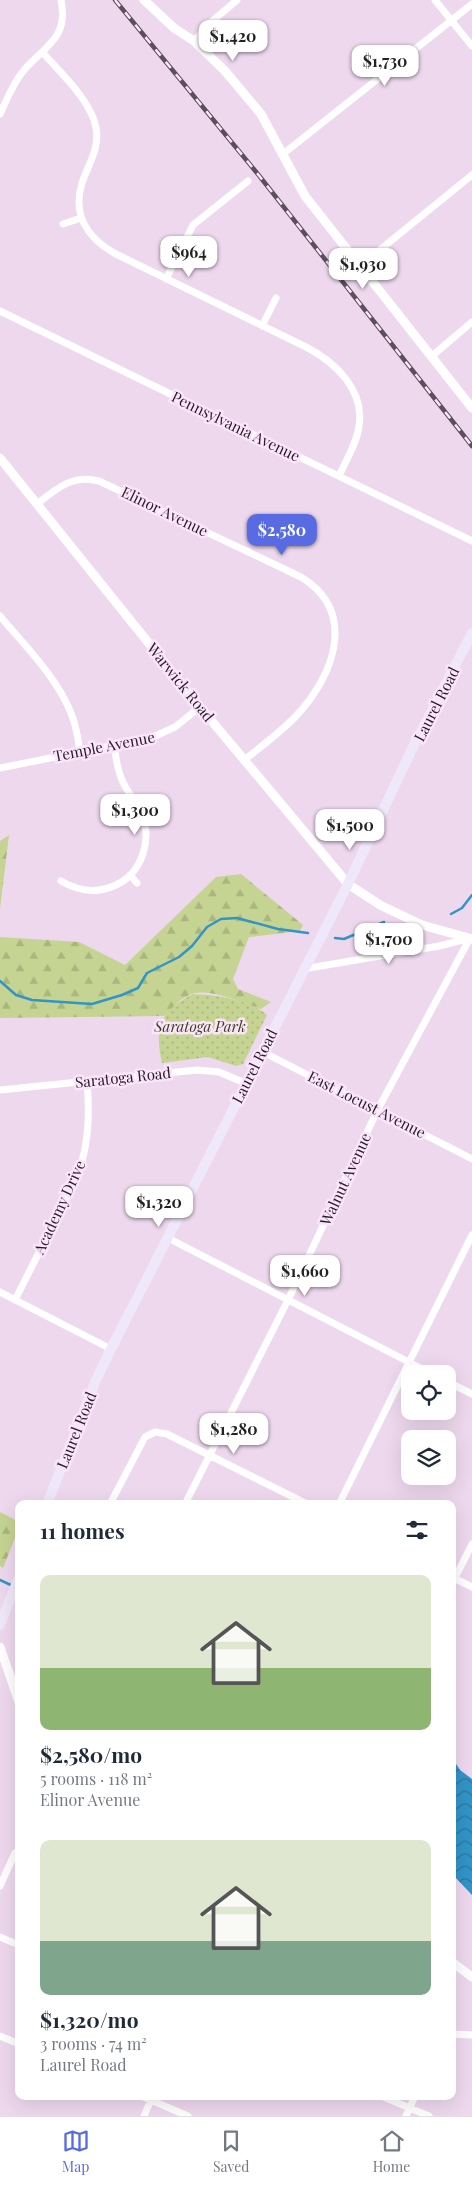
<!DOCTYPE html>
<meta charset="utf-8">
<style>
body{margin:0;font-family:"Playfair Display",serif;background:#f6f6f7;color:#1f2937;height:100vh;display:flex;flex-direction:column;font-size:19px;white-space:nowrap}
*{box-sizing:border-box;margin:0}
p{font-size:16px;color:#747a83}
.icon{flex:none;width:28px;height:28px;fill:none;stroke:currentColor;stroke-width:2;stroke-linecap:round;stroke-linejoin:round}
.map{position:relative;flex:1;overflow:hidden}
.panel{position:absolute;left:15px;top:1500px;width:441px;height:600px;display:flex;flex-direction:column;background:#fff;border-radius:10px;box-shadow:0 5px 20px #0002}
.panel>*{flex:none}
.controls{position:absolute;left:401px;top:1365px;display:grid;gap:10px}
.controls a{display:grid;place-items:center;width:55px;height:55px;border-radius:10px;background:#fff;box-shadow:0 5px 20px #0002;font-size:25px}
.price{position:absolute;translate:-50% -42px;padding:0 11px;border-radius:10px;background:#fff;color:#222;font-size:16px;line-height:32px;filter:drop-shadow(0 1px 2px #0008)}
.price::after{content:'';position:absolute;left:50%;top:30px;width:15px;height:11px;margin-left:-8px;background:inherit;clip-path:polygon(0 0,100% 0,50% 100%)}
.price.current{background:#586be2;color:#fff}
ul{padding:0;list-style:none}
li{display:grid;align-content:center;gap:10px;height:265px;padding:0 25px}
li span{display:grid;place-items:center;height:155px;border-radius:10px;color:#555}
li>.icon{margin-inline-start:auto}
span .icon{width:90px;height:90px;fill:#fffc;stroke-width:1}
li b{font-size:21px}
h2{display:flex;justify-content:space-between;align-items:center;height:60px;padding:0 25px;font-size:21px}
.dock{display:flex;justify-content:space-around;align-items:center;height:70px;border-top:1px solid #e0e1e3;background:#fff;font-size:14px;color:#747a83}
.dock a{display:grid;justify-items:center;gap:2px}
.dock .current{color:#586be2}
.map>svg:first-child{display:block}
</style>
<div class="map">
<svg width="472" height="2116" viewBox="0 0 472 2116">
<defs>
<pattern id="grass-dots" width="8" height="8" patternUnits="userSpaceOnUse" patternTransform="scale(1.25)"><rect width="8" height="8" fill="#c5d492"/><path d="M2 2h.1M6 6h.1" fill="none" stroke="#a9b67e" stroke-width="1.8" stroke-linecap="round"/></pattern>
<pattern id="forest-firs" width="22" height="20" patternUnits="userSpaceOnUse" patternTransform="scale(1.25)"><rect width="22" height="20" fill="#c5d492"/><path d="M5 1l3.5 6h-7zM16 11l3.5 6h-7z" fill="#a9b67e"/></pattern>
<pattern id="water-waves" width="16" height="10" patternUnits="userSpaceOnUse" patternTransform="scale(1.25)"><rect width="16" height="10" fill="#3294c7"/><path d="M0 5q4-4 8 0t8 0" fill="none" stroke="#2a78a1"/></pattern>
</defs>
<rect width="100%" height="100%" fill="#eed8ee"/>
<path fill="url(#grass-dots)" d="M193 994C217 995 248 999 267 1015L243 1064 236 1066 208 1057 162 1063C154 1027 160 1011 193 994Z"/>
<path fill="url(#forest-firs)" d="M9 835 0 909V841Z
M241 874 303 925 300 931 249 937 233 979 238 989 271 1002 261 1009C242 1003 211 988 192 994 180 998 173 1008 164 1016L0 1018V937L79 942 125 965 216 877Z
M0 1512 19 1522V1528L3 1568 0 1566Z"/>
<path fill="url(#water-waves)" d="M453 1759 460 1770 472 1779V1895L453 1875Z"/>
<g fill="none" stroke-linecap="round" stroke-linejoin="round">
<path stroke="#3294c7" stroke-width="2.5" d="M451 914 462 908 472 895
M335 938 344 939 384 922
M0 981 16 995 32 1000 92 1004 122 995 138 988 147 973 179 957 192 946 207 927 221 919 237 918 278 929 308 933
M0 1580 13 1586"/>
<path stroke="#fff" stroke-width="7" d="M435 0 472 46
M194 41 210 23 237 0
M43 53C61 73 92 102 96 128 100 148 88 165 82 183 72 215 88 238 114 253L306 347C335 362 365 390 359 426 357 443 346 460 339 476
M0 114C7 99 13 83 24 70 45 46 69 38 61 0
M283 154 472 4
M63 224 81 218
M360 266 472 175
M166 279 193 225 248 181
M0 311 472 541
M262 326 276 298
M432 356 472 322
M37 504C57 488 73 474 99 481L301 577C358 612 334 675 297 715 281 732 262 746 244 760
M0 616C25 646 56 676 71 713 76 725 78 738 80 751
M0 768 151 738 175 727 200 707
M130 875 137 883
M61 881C78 891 97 894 116 885 142 873 153 839 141 813 136 801 127 792 122 780 117 769 116 757 114 746
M303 969 439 946 467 939
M261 1051 472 1159
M0 1090 197 1070 219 1072 245 1083
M168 1238 432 1374
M0 1292 111 1349
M15 1300 74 1183C89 1150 90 1117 87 1081
M448 1382 472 1394
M110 1504 145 1437 155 1432 167 1434 307 1504
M185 1504 288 1300 378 1109 470 938
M339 1504 472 1235
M452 1577 472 1587
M452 1584 472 1544
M0 1886 15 1853
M0 1937 19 1945
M452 2034 472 2035
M0 2036 19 2044
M141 2096 188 2116
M381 2096 429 2116
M144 2116 152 2097
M406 2116 415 2096"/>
<path stroke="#fff" stroke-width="9" d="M144 0 174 28 194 41 225 71 261 114 305 196 472 408
M0 458 200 707 348 884 380 905 422 925 472 939
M0 1647 19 1702
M452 1962 472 1977"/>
<path stroke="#efe8fb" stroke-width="10" d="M47 1504 96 1380 111 1349 348 884 412 749 472 633
M0 1625 19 1577"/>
<g stroke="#5b4f5b" stroke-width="4.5">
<path id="rail" d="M115 0 257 173 472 446"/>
</g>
<use href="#rail" stroke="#fbe5fb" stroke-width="2.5" stroke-dasharray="8" stroke-linecap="butt"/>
</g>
<g text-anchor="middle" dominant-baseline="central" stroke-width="5" stroke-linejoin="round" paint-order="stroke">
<g font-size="15" fill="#251d25" stroke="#fbe5fb">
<text transform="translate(236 426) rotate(26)">Pennsylvania Avenue</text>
<text transform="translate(165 511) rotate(26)">Elinor Avenue</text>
<text transform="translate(181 682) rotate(51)">Warwick Road</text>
<text transform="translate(436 704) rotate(-63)">Laurel Road</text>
<text transform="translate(104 746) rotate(-11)">Temple Avenue</text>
<text transform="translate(254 1066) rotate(-63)">Laurel Road</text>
<text transform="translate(123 1077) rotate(-6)">Saratoga Road</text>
<text transform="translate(367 1104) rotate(27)">East Locust Avenue</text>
<text transform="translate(345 1179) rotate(-65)">Walnut Avenue</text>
<text transform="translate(59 1207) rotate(-65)">Academy Drive</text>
<text transform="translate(76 1430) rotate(-68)">Laurel Road</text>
</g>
<g font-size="15" font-style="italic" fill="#3b421c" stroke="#fbe5fb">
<text x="200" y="1026">Saratoga Park</text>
</g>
</g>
</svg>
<div class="controls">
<a><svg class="icon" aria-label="locate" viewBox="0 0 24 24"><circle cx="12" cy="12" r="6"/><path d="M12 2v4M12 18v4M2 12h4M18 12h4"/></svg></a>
<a><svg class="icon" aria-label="layers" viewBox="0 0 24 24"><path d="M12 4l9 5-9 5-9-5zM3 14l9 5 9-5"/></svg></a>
</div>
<b class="price" style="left:233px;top:62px">$1,420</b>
<b class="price" style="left:385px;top:87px">$1,730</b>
<b class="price" style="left:189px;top:278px">$964</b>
<b class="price" style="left:363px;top:290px">$1,930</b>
<b class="price current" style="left:282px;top:556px">$2,580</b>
<b class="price" style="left:135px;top:836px">$1,300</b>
<b class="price" style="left:350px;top:851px">$1,500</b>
<b class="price" style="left:389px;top:965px">$1,700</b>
<b class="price" style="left:159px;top:1228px">$1,320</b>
<b class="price" style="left:305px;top:1297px">$1,660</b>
<b class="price" style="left:234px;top:1455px">$1,280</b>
<section class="panel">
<h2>11 homes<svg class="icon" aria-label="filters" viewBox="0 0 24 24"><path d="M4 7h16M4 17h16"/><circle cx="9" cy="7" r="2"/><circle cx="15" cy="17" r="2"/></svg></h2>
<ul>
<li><span style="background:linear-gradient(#dfe7d0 60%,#8fb573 0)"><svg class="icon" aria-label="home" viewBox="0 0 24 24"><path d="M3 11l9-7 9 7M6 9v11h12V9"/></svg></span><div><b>$2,580/mo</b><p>5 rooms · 118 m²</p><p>Elinor Avenue</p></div></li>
<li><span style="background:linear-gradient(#dfe7d0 65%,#7fa58c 0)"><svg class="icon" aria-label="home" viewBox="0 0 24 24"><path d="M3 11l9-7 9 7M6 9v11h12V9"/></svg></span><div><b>$1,320/mo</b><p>3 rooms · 74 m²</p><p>Laurel Road</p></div></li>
</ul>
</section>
</div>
<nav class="dock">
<a class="current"><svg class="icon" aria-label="map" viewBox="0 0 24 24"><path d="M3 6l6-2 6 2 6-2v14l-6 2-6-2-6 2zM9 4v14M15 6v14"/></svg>Map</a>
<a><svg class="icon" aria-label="saved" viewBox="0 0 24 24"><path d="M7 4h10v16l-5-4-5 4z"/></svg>Saved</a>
<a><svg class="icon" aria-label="home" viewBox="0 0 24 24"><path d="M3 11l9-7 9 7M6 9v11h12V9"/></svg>Home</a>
</nav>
